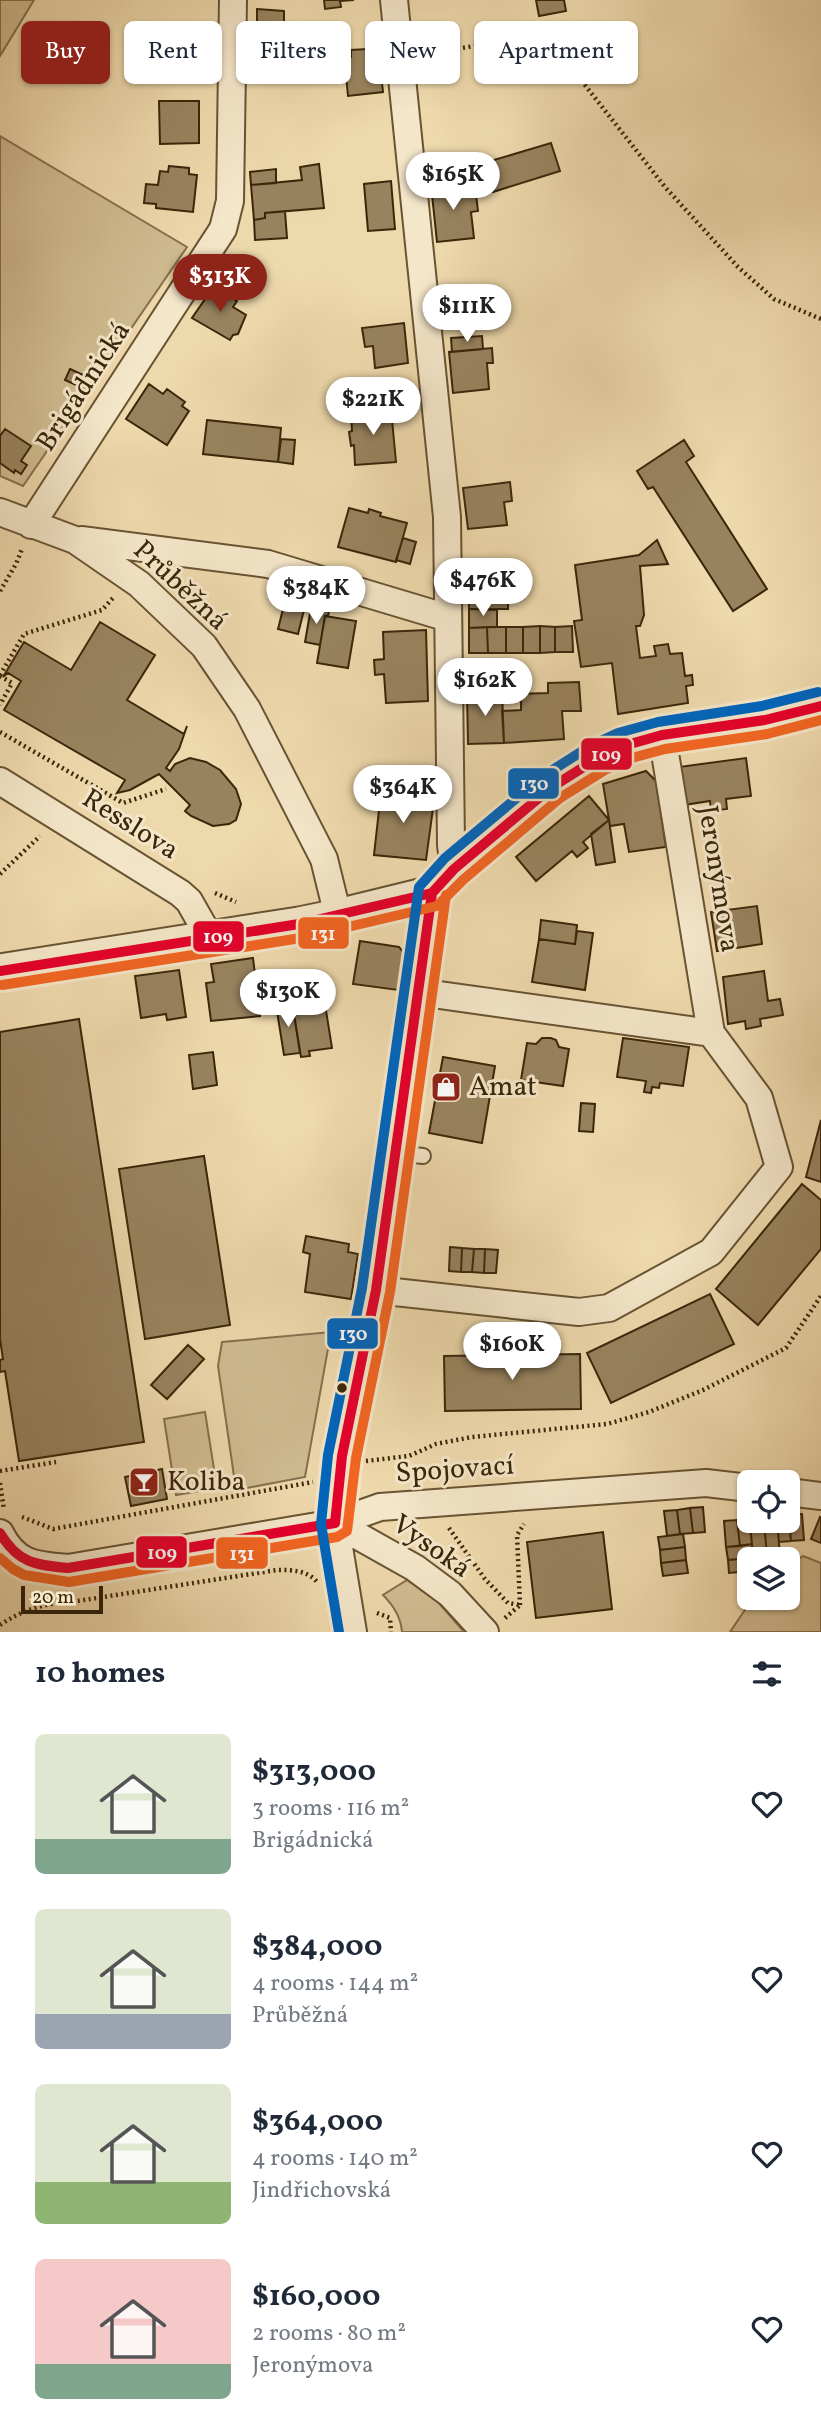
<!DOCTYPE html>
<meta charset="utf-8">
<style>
body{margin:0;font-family:Vollkorn,serif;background:#f2f2f3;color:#1f2937;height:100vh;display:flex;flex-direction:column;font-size:26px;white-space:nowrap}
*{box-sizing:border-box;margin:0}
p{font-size:23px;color:#747a83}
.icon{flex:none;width:38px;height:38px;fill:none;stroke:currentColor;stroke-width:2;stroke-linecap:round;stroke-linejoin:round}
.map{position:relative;height:1632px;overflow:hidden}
.sheet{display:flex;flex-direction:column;background:#fff;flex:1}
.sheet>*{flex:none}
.top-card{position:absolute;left:21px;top:21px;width:780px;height:63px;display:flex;gap:14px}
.controls{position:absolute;left:737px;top:1470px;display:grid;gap:14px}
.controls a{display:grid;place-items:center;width:63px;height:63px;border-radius:10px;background:#fff;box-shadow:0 2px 5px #0004;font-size:35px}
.scale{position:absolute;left:21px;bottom:18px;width:82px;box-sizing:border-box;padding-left:7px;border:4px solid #3b260a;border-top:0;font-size:19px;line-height:24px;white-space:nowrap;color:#3b260a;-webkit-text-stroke:5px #f4e6c9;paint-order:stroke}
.price{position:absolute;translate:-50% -60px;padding:0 16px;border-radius:24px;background:#fff;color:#222;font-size:23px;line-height:46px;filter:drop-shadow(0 2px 4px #0008)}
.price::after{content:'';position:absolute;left:50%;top:42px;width:21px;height:16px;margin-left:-10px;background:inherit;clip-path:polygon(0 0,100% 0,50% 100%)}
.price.current{background:#8f2418;color:#fff}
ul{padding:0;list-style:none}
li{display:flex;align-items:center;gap:21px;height:175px;padding:0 35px}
li span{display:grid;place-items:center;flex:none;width:196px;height:140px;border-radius:10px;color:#555}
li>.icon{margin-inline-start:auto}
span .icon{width:84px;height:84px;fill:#fffc;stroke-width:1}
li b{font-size:30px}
h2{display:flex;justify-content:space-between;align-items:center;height:84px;padding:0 35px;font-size:30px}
.chip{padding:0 24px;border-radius:10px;background:#fff;box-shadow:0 2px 5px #0004;font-size:24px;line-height:63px}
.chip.current{background:#8f2418;color:#fff}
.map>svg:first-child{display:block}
</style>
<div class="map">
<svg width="821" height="1632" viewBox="0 0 821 1632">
<rect width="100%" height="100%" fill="#eed9ac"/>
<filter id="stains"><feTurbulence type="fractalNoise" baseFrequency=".00286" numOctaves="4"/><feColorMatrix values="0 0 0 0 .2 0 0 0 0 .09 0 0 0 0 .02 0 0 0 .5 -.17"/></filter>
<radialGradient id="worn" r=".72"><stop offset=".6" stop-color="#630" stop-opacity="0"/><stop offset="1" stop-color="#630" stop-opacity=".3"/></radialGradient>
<path fill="#d0bb90" stroke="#86704d" stroke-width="2" d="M0 0H34L0 56Z
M0 136 187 247 23 486 0 476Z
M331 1332 305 1477 236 1490 218 1366 222 1342Z
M205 1412 217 1488 176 1495 164 1419Z
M803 1556 821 1563V1632H730L753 1598H788V1566Z
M407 1580 438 1602 464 1632H402C401 1617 394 1606 383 1595Z"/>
<path fill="#98835e" stroke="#3b260a" stroke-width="2" d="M324 0H354L340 1 341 7 325 9Z
M536 0H564L566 11 539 16Z
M257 9 284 11V28H257Z
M159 22H199V71H159V57H152V35H159Z
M367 49V55H379L383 92 348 96 346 76H340L338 58 351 57V50Z
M159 101H199V143L160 144Z
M551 143 560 171 493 192 484 163Z
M319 164 324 208 265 213V218L254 220 251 185 302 180 300 167Z
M169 166 189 168V174L197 175 193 212 156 208V204L144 203 146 184 158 185 160 171 168 172Z
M276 169V183L251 185 250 172Z
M391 181 395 229 368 231 364 184Z
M447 183 448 187 469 185 470 196 476 195 478 211 471 212 474 238 437 242 431 185Z
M285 211 287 238 255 240 254 220 265 218V213Z
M214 286 237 301 233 307 246 315 238 334 233 335 230 340 192 318Z
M404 323 408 363 375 368 373 346 365 347 362 328Z
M482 336 483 349 452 352 451 338Z
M492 348 493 363H487L489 389 453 393 449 352Z
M70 369 92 379 87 390 65 380Z
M149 384 163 394 167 389 185 402 182 406 189 411 167 445 126 419Z
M391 409 396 462 355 465 354 445 351 446 349 432 352 431 351 412Z
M207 420 281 428 278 462 203 454Z
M5 429 31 446 21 461 27 465 21 474 15 470 14 473 0 463V436Z
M281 439 295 440 293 464 278 462Z
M684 440 694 456 686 462 767 589 733 611 653 487 648 489 637 471Z
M510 482 512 501 504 502 507 525 468 529 463 488Z
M349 508 368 513 369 509 381 513 380 516 407 523 396 562 338 547Z
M403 538 416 542 410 564 396 560Z
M657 540 668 564 640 566 644 615 640 626H636L640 658 656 656 654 646 668 644 670 654 682 653 685 676 692 675 693 685 686 686 688 703 618 714 612 663 581 667 574 621 582 620 575 565 639 555Z
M470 567H517V587H508V609H469Z
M284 605 304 610 298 634 278 629Z
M311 608 329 611 328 616H325L320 645 305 642Z
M469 609 497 610V627L469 628Z
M325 616 356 621 348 668 317 663Z
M100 622 155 655 127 700 184 734 187 726 179 749 166 768 170 771 175 764 190 758 206 762 220 770 236 789 241 804 236 820 229 824 213 826 191 816 185 811 190 805 159 774 130 790 117 793 125 780 4 710 21 681 8 673 3 677 24 642 71 670Z
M540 626 555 627V652L540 653Z
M540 626V653H523V627Z
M572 626 573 652H555V627Z
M487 627H506V653H488Z
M487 627 488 653H469V628Z
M506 627H523V653H506Z
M426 630 428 701 386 703 384 674 375 675 374 660 384 659 383 632Z
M579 682 581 711H562L564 739 504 743 502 711 521 710V701H516V694L548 693V683Z
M467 692H502L504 743 468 744Z
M746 758 751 796 726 799 727 809 711 811 710 801 684 805 679 767Z
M646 771 656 781 666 847 629 852 624 824 610 826 603 784Z
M382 783 403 788 402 795 434 801 426 860 374 855Z
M589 796 609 820 583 842 588 848 577 857 572 851 536 881 516 857Z
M609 820 615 862 596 865 591 834Z
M757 906 762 944 717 951 711 912Z
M541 920 577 925 575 944 539 939Z
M577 931 593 933 585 990 532 982 539 939 575 944Z
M360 941 399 947 403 952 398 990 353 984Z
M253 958 260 1016 211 1021 206 983 214 982 211 964Z
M179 970 186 1017 167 1020 166 1014 141 1018 135 976Z
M764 971 768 1001 780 999 783 1015 760 1019 761 1026 746 1029 745 1021 728 1024 723 977Z
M324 998 332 1048 309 1051 310 1056 301 1057 292 1002Z
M292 1002 300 1053 284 1055 276 1005Z
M79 1019 144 1442 19 1461 5 1371 0 1372V1360L3 1359 0 1339V1032Z
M542 1038H551L556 1040 559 1047 569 1049 563 1086 521 1080 527 1043 536 1044Z
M623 1038 689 1047 683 1086 660 1083 659 1088 652 1087 651 1093 644 1092 646 1081 617 1077Z
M213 1052 217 1085 193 1089 189 1055Z
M443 1057 495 1066 482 1143 429 1133Z
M581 1103 595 1104 593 1132 579 1131Z
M821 1120V1182L806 1177Z
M204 1156 230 1325 145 1339 119 1169Z
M802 1184 821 1200V1249L758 1325 716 1289Z
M306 1236 349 1244 348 1252 358 1254 351 1299 305 1292 310 1254 303 1252Z
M450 1247 462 1248 461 1272 449 1271Z
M462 1248 474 1249 472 1272H461Z
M474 1249H485L484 1273 472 1272Z
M485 1249 498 1250 496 1273H484Z
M710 1294 734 1344 611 1403 587 1353Z
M188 1345 204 1359 167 1399 151 1385Z
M580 1354 581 1409 445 1411 444 1356Z
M162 1469 167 1499 131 1506 125 1477Z
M703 1507 705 1532 693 1533 690 1508Z
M690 1508 693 1533 680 1534 677 1510Z
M677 1510 680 1534 667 1536 664 1511Z
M802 1514 804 1540 791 1541 789 1515Z
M788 1515 791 1541 779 1542 777 1521H788Z
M820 1517 821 1518V1543L811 1539Z
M749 1519 752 1544 740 1546 737 1520Z
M737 1520 740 1546 726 1547 724 1521Z
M750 1521H764L767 1556 753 1558Z
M764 1521H777L780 1555 767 1556Z
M603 1532 612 1609 536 1618 527 1542Z
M683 1534 685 1547 660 1550 658 1537Z
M752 1544 753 1558 728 1560 726 1547Z
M685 1547 686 1560 661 1563 660 1550Z
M753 1558 749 1559V1571L729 1573 728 1560Z
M686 1560 688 1573 663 1576 661 1563Z"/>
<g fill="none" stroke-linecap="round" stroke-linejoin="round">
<g stroke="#685332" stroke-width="18">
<path id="service" d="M395 1153 423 1156"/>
</g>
<g stroke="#685332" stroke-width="30">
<path id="minor" d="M394 0 447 517 451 845 454 869
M0 512 75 540 139 584 204 646 247 709 324 859 338 916
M31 525 223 229 230 201 233 0
M81 540 268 564 448 618
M0 781 180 893 189 901 210 938
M418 992 711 1033
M376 1290 579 1312 609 1308 711 1252 779 1167 759 1098 711 1033 662 735
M788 1492 821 1496
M335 1523 415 1568 450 1594 485 1632
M0 1533C16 1565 36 1565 68 1568L335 1523 380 1507 706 1483 749 1488
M353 1632 335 1523 342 1456 376 1290 432 893"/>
</g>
<g stroke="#685332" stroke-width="37">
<path id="tertiary" d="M0 971 299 924 338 916 432 893 454 869 552 787 598 758 623 746 662 735 765 720 821 706"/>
</g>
<path stroke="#3b260a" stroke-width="4.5" stroke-dasharray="2 3.5" stroke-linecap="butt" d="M425 54 530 37 548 42 559 52 665 187 738 267 774 299 821 319
M0 591 16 564 22 549
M0 675 24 634 102 610 113 598
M0 676 12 683 0 705
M0 732 123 803 166 789
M0 874 40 836
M215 893 236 902
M366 1461 409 1456 436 1444 472 1437 607 1424 649 1412 703 1390 786 1348 821 1296
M0 1471 56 1462
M0 1483 4 1510
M22 1517 53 1529 313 1482
M449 1528 485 1579 508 1603 520 1605
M520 1605 517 1535 524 1524
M377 1613 390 1618 391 1632
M505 1618 519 1606
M0 1625C22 1610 45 1603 71 1602L277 1570C292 1570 307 1570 317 1582"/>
<use href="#service" stroke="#f4e6c9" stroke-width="14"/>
<use href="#minor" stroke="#f4e6c9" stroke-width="26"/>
<use href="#tertiary" stroke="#f4e6c9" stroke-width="33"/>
<g stroke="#f4e6c9" stroke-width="16">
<path id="bus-1" d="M0 971 299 924 432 893 454 869 552 787 598 758 623 746 662 735 765 720 821 706
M335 1523 342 1456 376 1290 432 893
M0 1533C18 1563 35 1565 68 1568L335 1523"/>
</g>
<g stroke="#f4e6c9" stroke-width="16">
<path id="bus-2" d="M2 985 301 938 437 906 464 879 560 798 605 770 628 759 665 749 767 734 821 720
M0 1558 13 1569 24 1575 69 1582 337 1537 347 1531 356 1458 390 1292 446 895"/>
</g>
<g stroke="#f4e6c9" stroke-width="16">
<path id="bus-3" d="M339 1632 321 1524 328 1455 362 1288 419 887 445 858 543 776 592 745 618 733 658 722 762 706 818 692"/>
</g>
<use href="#bus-1" stroke="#e4002b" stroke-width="10"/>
<use href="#bus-2" stroke="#f26522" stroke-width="10"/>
<use href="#bus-3" stroke="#0065bd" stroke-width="10"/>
</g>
<defs>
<g id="shop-square" transform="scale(1.575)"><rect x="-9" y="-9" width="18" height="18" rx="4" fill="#8f2418" stroke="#f4e6c9"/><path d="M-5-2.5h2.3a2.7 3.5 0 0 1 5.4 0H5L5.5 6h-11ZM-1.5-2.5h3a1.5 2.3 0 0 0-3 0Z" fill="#fff"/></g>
<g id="bar-square" transform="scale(1.575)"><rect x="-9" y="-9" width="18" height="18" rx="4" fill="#8f2418" stroke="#f4e6c9"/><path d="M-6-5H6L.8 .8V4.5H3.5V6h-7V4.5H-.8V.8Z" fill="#fff"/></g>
</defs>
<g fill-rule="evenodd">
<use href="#shop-square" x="446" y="1087"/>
<use href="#bar-square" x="144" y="1482"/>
</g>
<circle fill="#3b260a" stroke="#f4e6c9" stroke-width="2.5" cx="342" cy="1388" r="6"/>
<g text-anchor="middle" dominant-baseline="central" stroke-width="6" stroke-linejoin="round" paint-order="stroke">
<g font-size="28" fill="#3b260a" stroke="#f4e6c9">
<text transform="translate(84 387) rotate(-57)">Brigádnická</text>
<text transform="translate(180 586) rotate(43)">Průběžná</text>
<text transform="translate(130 825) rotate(32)">Resslova</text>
<text transform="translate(718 879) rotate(81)">Jeronýmova</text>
<text transform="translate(455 1470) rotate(-4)">Spojovací</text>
<text transform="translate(431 1547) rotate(35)">Vysoká</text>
</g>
<g font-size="28" fill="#3b260a" stroke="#f4e6c9" text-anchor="start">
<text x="469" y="1087">Amat</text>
<text x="167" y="1482">Koliba</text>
</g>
</g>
<g stroke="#f4e6c9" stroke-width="2.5">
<rect x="580" y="737" width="53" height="34" rx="7" fill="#e4002b"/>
<rect x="507" y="767" width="53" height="33" rx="7" fill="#0065bd"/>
<rect x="297" y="916" width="53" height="34" rx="7" fill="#f26522"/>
<rect x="192" y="920" width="53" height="33" rx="7" fill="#e4002b"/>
<rect x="326" y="1317" width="53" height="33" rx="7" fill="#0065bd"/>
<rect x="135" y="1535" width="53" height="34" rx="7" fill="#e4002b"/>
<rect x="215" y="1536" width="54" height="34" rx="7" fill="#f26522"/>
</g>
<g font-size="19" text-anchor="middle" font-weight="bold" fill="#fff">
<text x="606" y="761">109</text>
<text x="534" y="790">130</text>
<text x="323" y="940">131</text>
<text x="218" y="943">109</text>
<text x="353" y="1340">130</text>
<text x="162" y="1559">109</text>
<text x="242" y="1560">131</text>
</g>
<rect width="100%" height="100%" filter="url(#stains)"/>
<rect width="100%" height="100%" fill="url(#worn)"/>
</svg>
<div class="controls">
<a><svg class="icon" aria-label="locate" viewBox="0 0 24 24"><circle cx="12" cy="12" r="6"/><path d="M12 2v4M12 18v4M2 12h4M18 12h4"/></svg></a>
<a><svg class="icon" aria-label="layers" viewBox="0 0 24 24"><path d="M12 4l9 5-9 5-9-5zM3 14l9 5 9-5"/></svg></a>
</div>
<div class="scale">20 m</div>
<b class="price" style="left:453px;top:212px">$165K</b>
<b class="price current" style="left:220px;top:314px">$313K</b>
<b class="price" style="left:467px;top:344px">$111K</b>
<b class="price" style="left:373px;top:437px">$221K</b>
<b class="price" style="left:483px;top:618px">$476K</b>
<b class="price" style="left:316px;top:626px">$384K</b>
<b class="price" style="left:485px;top:718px">$162K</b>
<b class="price" style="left:403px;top:825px">$364K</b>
<b class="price" style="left:288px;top:1029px">$130K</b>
<b class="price" style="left:512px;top:1382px">$160K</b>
<div class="top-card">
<a class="chip current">Buy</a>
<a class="chip">Rent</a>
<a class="chip">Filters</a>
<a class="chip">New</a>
<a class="chip">Apartment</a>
</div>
</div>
<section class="sheet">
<h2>10 homes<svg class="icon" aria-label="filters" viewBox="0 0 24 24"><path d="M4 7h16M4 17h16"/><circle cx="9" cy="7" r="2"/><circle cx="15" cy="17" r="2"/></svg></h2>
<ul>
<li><span style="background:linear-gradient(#dfe7d0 75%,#7fa58c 0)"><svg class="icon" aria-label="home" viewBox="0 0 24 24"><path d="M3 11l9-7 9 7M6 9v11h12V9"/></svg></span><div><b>$313,000</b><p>3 rooms · 116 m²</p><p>Brigádnická</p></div><svg class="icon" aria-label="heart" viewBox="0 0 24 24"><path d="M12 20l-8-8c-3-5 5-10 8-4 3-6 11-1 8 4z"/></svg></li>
<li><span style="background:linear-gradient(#dfe7d0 75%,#9aa5b1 0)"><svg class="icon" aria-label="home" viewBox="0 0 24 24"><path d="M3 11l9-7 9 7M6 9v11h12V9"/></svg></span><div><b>$384,000</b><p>4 rooms · 144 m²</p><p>Průběžná</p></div><svg class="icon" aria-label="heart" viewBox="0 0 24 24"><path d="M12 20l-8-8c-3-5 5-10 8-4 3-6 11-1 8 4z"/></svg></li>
<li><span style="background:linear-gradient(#dfe7d0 70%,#8fb573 0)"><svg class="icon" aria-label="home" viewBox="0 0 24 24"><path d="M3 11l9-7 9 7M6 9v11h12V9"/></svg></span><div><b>$364,000</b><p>4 rooms · 140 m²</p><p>Jindřichovská</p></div><svg class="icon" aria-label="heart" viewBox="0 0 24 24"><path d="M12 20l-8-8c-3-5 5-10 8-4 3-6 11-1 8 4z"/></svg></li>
<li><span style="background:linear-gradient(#f6c9c9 75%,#7fa58c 0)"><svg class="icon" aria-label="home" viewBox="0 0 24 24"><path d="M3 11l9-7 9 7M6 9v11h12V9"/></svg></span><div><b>$160,000</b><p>2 rooms · 80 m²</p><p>Jeronýmova</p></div><svg class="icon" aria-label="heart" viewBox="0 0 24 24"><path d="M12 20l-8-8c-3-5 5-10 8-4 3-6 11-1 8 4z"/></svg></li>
</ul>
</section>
